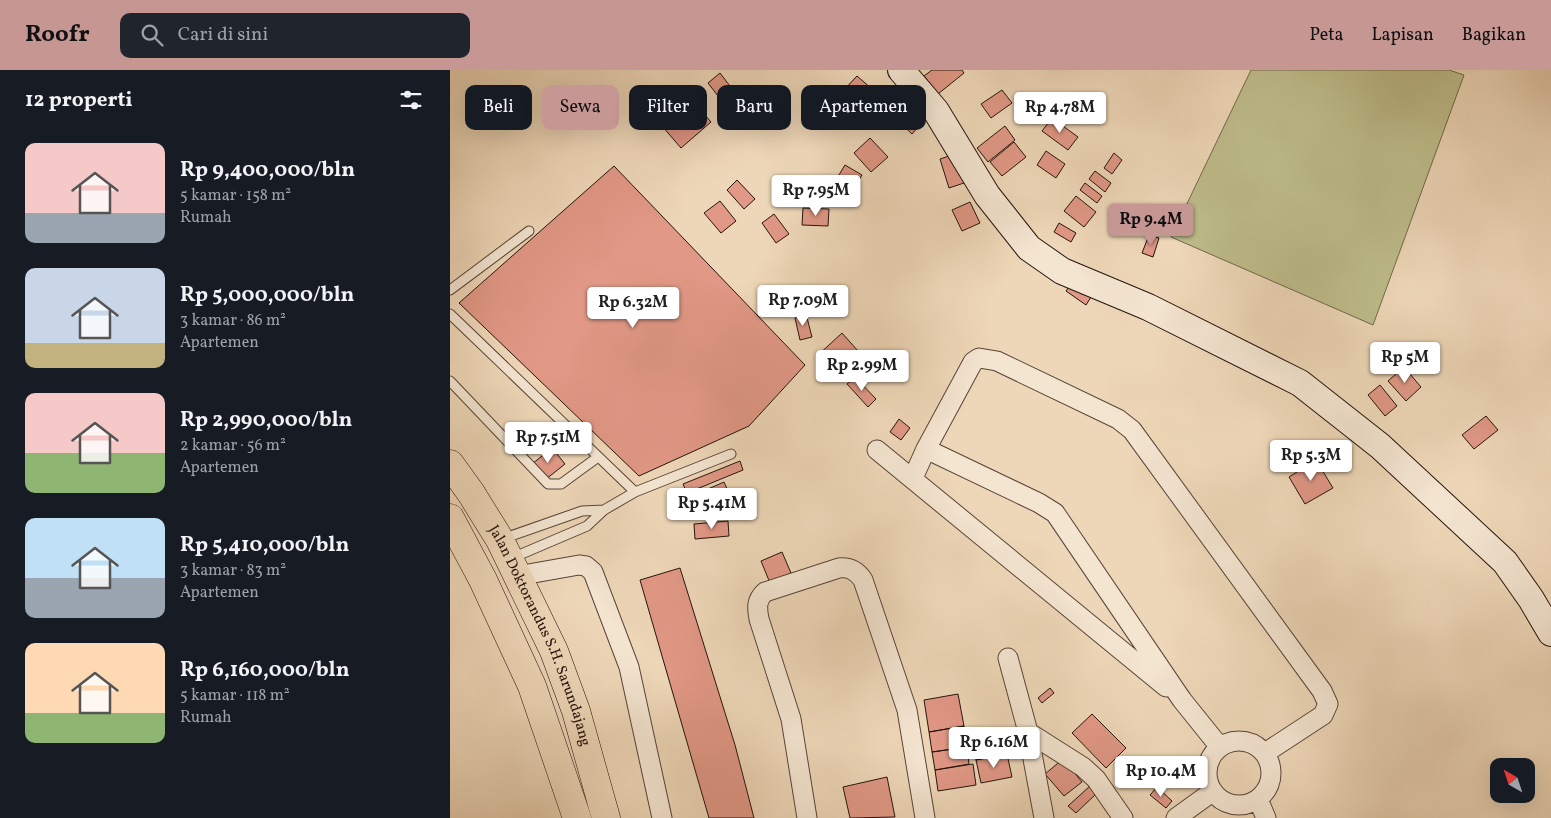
<!DOCTYPE html>
<html lang="id">
<meta charset="utf-8">
<style>
body{margin:0;font-family:Vollkorn,serif;background:#20242c;color:#f1f3f6;height:100vh;display:flex;flex-direction:column;font-size:19px;white-space:nowrap}
*{box-sizing:border-box;margin:0}
p{font-size:16px;color:#9ea1a6}
.icon{flex:none;width:28px;height:28px;fill:none;stroke:currentColor;stroke-width:2;stroke-linecap:round;stroke-linejoin:round}
.map{position:relative;flex:1;overflow:hidden}
.side{display:flex;flex-direction:column;background:#171b24;width:450px}
.side>*{flex:none}
.guide{position:absolute;left:15px;top:15px;width:475px;height:45px;display:flex;gap:10px}
.needle{width:32px;rotate:321deg}
.controls{position:absolute;left:1040px;top:688px;display:grid;gap:10px}
.controls a{display:grid;place-items:center;width:45px;height:45px;border-radius:10px;background:#171b24;box-shadow:0 5px 20px #0002;font-size:25px}
.price{position:absolute;translate:-50% -42px;padding:0 11px;border-radius:5px;background:#fff;color:#222;font-size:16px;line-height:32px;filter:drop-shadow(0 1px 2px #0008)}
.price::after{content:'';position:absolute;left:50%;top:30px;width:15px;height:11px;margin-left:-8px;background:inherit;clip-path:polygon(0 0,100% 0,50% 100%)}
.price.on{background:#c59692;color:#111}
ul{padding:0;list-style:none}
li{display:flex;align-items:center;gap:15px;height:125px;padding:0 25px}
li span{display:grid;place-items:center;flex:none;width:140px;height:100px;border-radius:10px;color:#555}
li>.icon{margin-inline-start:auto}
span .icon{width:60px;height:60px;fill:#fffc;stroke-width:1}
li b{font-size:21px}
h2{display:flex;justify-content:space-between;align-items:center;height:60px;padding:0 25px;font-size:21px}
.pill{padding:0 18px;border-radius:10px;background:#171b24;box-shadow:0 5px 20px #0002;font-size:18px;line-height:45px}
.pill.on{background:#c59692;color:#111}
header{display:flex;align-items:center;gap:30px;box-sizing:border-box;height:70px;padding:0 25px;background:#c59692;color:#111}
header strong{font-size:24px}
nav{display:flex;gap:28px;margin-inline-start:auto;font-size:18px}
.search{width:350px;height:45px;background:#20242c;display:flex;align-items:center;gap:12px;box-sizing:border-box;padding:0 18px;border-radius:10px;color:#9ea1a6;font-size:19px}
main{display:flex;flex:1;min-height:0}
.map>svg:first-child{display:block}
</style>
<header>
<strong>Roofr</strong>
<div class="search"><svg class="icon" aria-label="search" viewBox="0 0 24 24"><circle cx="10" cy="10" r="6"/><path d="M15 15l6 6"/></svg>Cari di sini</div>
<nav><a>Peta</a><a>Lapisan</a><a>Bagikan</a></nav>
</header>
<main>
<section class="side">
<h2>12 properti<svg class="icon" aria-label="filters" viewBox="0 0 24 24"><path d="M4 7h16M4 17h16"/><circle cx="9" cy="7" r="2"/><circle cx="15" cy="17" r="2"/></svg></h2>
<ul>
<li><span style="background:linear-gradient(#f6c9c9 70%,#9aa5b1 0)"><svg class="icon" aria-label="home" viewBox="0 0 24 24"><path d="M3 11l9-7 9 7M6 9v11h12V9"/></svg></span><div><b>Rp 9,400,000/bln</b><p>5 kamar · 158 m²</p><p>Rumah</p></div></li>
<li><span style="background:linear-gradient(#c9d6e8 75%,#c2b280 0)"><svg class="icon" aria-label="home" viewBox="0 0 24 24"><path d="M3 11l9-7 9 7M6 9v11h12V9"/></svg></span><div><b>Rp 5,000,000/bln</b><p>3 kamar · 86 m²</p><p>Apartemen</p></div></li>
<li><span style="background:linear-gradient(#f6c9c9 60%,#8fb573 0)"><svg class="icon" aria-label="home" viewBox="0 0 24 24"><path d="M3 11l9-7 9 7M6 9v11h12V9"/></svg></span><div><b>Rp 2,990,000/bln</b><p>2 kamar · 56 m²</p><p>Apartemen</p></div></li>
<li><span style="background:linear-gradient(#bfe0f5 60%,#9aa5b1 0)"><svg class="icon" aria-label="home" viewBox="0 0 24 24"><path d="M3 11l9-7 9 7M6 9v11h12V9"/></svg></span><div><b>Rp 5,410,000/bln</b><p>3 kamar · 83 m²</p><p>Apartemen</p></div></li>
<li><span style="background:linear-gradient(#ffd9b3 70%,#8fb573 0)"><svg class="icon" aria-label="home" viewBox="0 0 24 24"><path d="M3 11l9-7 9 7M6 9v11h12V9"/></svg></span><div><b>Rp 6,160,000/bln</b><p>5 kamar · 118 m²</p><p>Rumah</p></div></li>
</ul>
</section>
<div class="map">
<svg width="1101" height="748" viewBox="0 0 1101 748">
<rect width="100%" height="100%" fill="#eed7b8"/>
<filter id="stains"><feTurbulence type="fractalNoise" baseFrequency=".004" numOctaves="4"/><feColorMatrix values="0 0 0 0 .2 0 0 0 0 .09 0 0 0 0 .02 0 0 0 .5 -.17"/></filter>
<radialGradient id="worn" r=".72"><stop offset=".6" stop-color="#630" stop-opacity="0"/><stop offset="1" stop-color="#630" stop-opacity=".3"/></radialGradient>
<path fill="#bebd8b" stroke="#72684c" d="M801 0H999L1014 5 923 255 721 167Z"/>
<path fill="#e19886" stroke="#25130c" d="M482 0H512L514 3 488 24 474 6Z
M270 3 286 24 274 34 258 13Z
M407 6 422 19 407 36 392 22Z
M552 20 562 33 541 48 531 34Z
M242 30 261 52 231 78 212 56Z
M457 33 474 50 462 64 444 47Z
M602 48 628 67 618 80 592 61Z
M555 56 565 70 538 92 527 78Z
M420 68 438 87 421 102 404 83Z
M564 72 576 87 552 106 540 92Z
M596 81 615 94 606 108 587 95Z
M508 83 517 112 499 118 490 89Z
M664 83 672 90 662 104 654 98Z
M395 95 412 105 401 124 384 113Z
M164 96 355 295 299 356 189 406 9 233Z
M645 101 661 113 655 122 639 109Z
M287 110 305 129 294 139 277 120Z
M635 113 652 126 647 133 630 120Z
M626 126 646 142 634 157 614 141Z
M270 131 286 151 271 163 254 143Z
M520 132 530 153 512 161 502 140Z
M353 138 379 139 378 156 352 155Z
M324 144 339 164 326 173 312 153Z
M609 153 626 163 621 172 604 162Z
M699 165 709 168 703 187 692 183Z
M621 214 641 227 636 235 616 221Z
M356 244 362 267 350 270 345 248Z
M392 263 408 281 383 304 367 286Z
M954 297 971 317 956 331 938 311Z
M405 307 426 329 418 337 397 314Z
M930 315 947 336 935 346 918 325Z
M1036 346 1048 360 1024 379 1012 365Z
M449 349 460 358 451 370 440 362Z
M102 378 115 394 95 410 82 394Z
M866 390 883 418 855 434 839 407Z
M290 391 293 400 237 423 233 414Z
M274 412 285 437 269 444 258 419Z
M278 451 279 466 245 469 244 454Z
M332 482 341 503 320 513 311 491Z
M230 498 285 675 304 748H259L190 510Z
M600 618 604 623 592 633 588 628Z
M508 624 514 656 479 662 474 630Z
M642 644 676 678 656 698 622 663Z
M514 656 517 677 482 682 479 662Z
M552 661 557 684 526 690 521 668Z
M517 677 519 694 485 700 482 682Z
M557 684 562 707 531 713 526 690Z
M613 689 632 712 614 726 595 704Z
M523 694 526 715 488 721 485 700Z
M437 707 445 747 400 748 393 717Z
M640 716 647 723 626 743 618 736Z
M707 717 722 731 716 738 700 725Z"/>
<g fill="none" stroke-linecap="round" stroke-linejoin="round">
<g stroke="#574437" stroke-width="11">
<path id="lane" d="M0 220 79 161
M0 244 185 422
M0 311 98 414H111L148 387
M154 440 185 422 281 384
M52 469 132 441 154 440 137 456 62 488"/>
</g>
<g stroke="#574437" stroke-width="21">
<path id="street" d="M476 379 589 433 605 443 732 630 769 676
M427 380 716 617
M463 408 476 379 523 292 529 288 547 291 668 349 682 360 872 621 878 634 873 645 815 683
M67 506 129 495 136 496 143 502 179 597 212 748
M558 588 578 662
M757 703a32 32 0 1 1 64 0a32 32 0 1 1-64 0Z
M808 729 816 748
M357 748 341 649 309 549C307 538 306 530 315 522L389 498C400 497 407 501 413 510L457 640 475 748
M594 748 578 662 633 697 646 709 673 748
M726 748 762 722"/>
</g>
<g stroke="#25130c" stroke-width="28">
<path id="secondary" d="M451 0 486 41 537 125 579 178 612 201 698 237 850 313 930 376 1055 492 1081 529 1101 563"/>
</g>
<g stroke="#25130c" stroke-width="29">
<g id="highway">
<path id="s1" d="M0 394 21 423 50 470 104 581 126 641 156 748"/>
<path d="M0 448 33 510 82 616 127 748"/>
</g>
</g>
<use href="#lane" stroke="#f4e5d1" stroke-width="9"/>
<use href="#street" stroke="#f4e5d1" stroke-width="19"/>
<use href="#secondary" stroke="#f4e5d1" stroke-width="26"/>
<use href="#highway" stroke="#eed7b8" stroke-width="28"/>
</g>
<g text-anchor="middle" dominant-baseline="central" stroke-width="4" stroke-linejoin="round" paint-order="stroke">
<g font-size="15" fill="#25130c" stroke="#f4e5d1">
<text stroke="none"><textPath href="#s1" startOffset="195">Jalan Doktorandus S.H. Sarundajang</textPath></text>
</g>
</g>
<rect width="100%" height="100%" filter="url(#stains)"/>
<rect width="100%" height="100%" fill="url(#worn)"/>
</svg>
<div class="controls">
<a><svg class="needle" viewBox="-14 -14 28 28"><path d="M0-13l5 13h-10z" fill="#e53935"/><path d="M0 13l5-13h-10z" fill="#9ea1a6"/></svg></a>
</div>
<b class="price" style="left:610px;top:64px">Rp 4.78M</b>
<b class="price" style="left:366px;top:147px">Rp 7.95M</b>
<b class="price on" style="left:701px;top:176px">Rp 9.4M</b>
<b class="price" style="left:353px;top:257px">Rp 7.09M</b>
<b class="price" style="left:183px;top:259px">Rp 6.32M</b>
<b class="price" style="left:955px;top:314px">Rp 5M</b>
<b class="price" style="left:412px;top:322px">Rp 2.99M</b>
<b class="price" style="left:98px;top:394px">Rp 7.51M</b>
<b class="price" style="left:861px;top:412px">Rp 5.3M</b>
<b class="price" style="left:262px;top:460px">Rp 5.41M</b>
<b class="price" style="left:544px;top:699px">Rp 6.16M</b>
<b class="price" style="left:711px;top:728px">Rp 10.4M</b>
<div class="guide">
<a class="pill">Beli</a>
<a class="pill on">Sewa</a>
<a class="pill">Filter</a>
<a class="pill">Baru</a>
<a class="pill">Apartemen</a>
</div>
</div>
</main>
